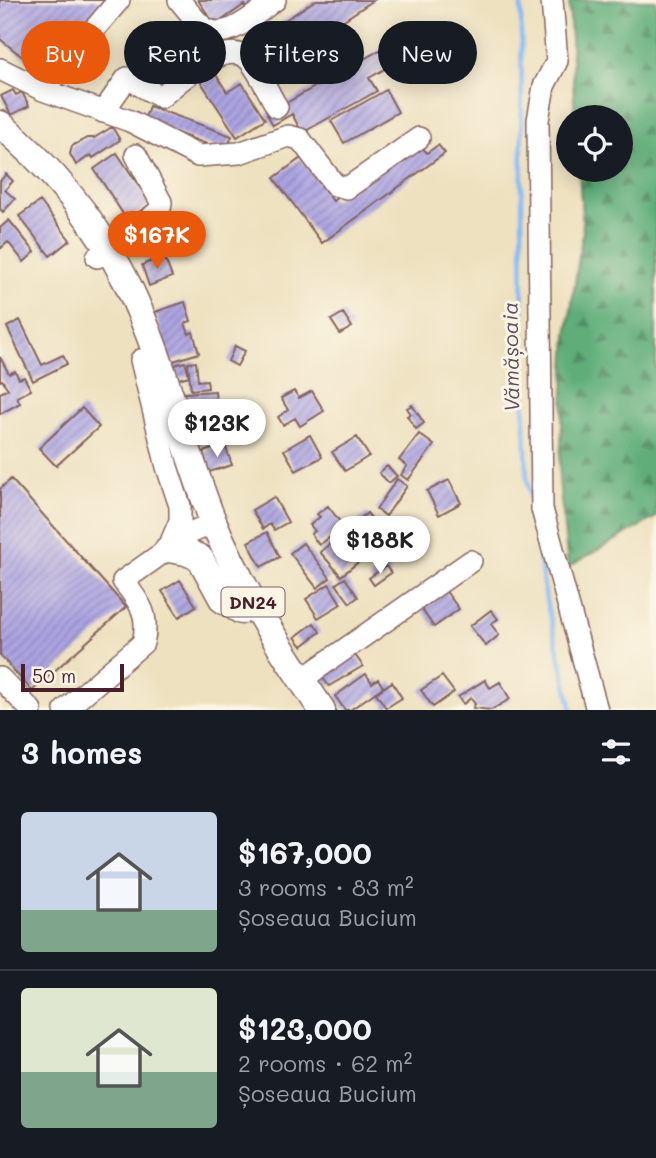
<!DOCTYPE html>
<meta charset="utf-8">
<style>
body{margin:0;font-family:Mali,sans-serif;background:#242831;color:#f1f3f6;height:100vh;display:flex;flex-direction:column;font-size:26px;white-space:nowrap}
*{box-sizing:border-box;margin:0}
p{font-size:23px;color:#9ea1a6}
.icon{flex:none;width:38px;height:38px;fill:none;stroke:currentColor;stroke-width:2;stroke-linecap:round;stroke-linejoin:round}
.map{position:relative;height:710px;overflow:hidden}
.panel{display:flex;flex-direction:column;background:#171b24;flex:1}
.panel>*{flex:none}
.top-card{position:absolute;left:21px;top:21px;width:614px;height:63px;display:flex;gap:14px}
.controls{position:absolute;left:556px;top:105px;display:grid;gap:14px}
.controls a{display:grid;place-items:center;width:77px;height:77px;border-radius:50%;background:#171b24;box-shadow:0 4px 18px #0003;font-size:35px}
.scale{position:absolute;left:21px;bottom:18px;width:103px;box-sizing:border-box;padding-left:7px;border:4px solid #4a1f2b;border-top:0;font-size:19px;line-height:24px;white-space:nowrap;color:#4a1f2b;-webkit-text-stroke:5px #fcf5e5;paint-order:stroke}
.price{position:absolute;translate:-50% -60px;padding:0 16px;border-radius:24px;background:#fff;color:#222;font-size:23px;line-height:46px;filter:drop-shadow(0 2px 4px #0008)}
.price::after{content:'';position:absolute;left:50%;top:42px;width:21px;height:16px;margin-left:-10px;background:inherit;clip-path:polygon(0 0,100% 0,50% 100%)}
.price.selected{background:#ea580c;color:#fff}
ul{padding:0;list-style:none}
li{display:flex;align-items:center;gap:21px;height:175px;padding:0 21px}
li+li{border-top:2px solid #363941}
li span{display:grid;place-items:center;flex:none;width:196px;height:140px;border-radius:7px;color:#555}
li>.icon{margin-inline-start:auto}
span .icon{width:84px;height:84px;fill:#fffc;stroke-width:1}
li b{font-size:30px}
h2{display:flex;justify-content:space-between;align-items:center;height:84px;padding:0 21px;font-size:30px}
.tag{padding:0 24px;border-radius:32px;background:#171b24;box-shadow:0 4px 18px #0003;font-size:24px;line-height:63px}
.tag.selected{background:#ea580c;color:#fff}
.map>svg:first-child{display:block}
</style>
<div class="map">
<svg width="656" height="710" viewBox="0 0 656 710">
<defs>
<pattern id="forest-firs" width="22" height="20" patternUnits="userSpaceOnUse" patternTransform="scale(1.75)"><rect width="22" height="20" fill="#5fad79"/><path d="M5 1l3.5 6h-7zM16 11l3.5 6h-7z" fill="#508c63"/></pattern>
<pattern id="building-hatch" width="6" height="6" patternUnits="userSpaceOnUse" patternTransform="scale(1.75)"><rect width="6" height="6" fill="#aca4e2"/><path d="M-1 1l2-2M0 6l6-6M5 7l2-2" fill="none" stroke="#8e85b7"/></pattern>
</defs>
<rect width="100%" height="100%" fill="#fcf5e5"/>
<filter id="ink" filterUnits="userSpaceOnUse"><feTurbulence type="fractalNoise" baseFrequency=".0143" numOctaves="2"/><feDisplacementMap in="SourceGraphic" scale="14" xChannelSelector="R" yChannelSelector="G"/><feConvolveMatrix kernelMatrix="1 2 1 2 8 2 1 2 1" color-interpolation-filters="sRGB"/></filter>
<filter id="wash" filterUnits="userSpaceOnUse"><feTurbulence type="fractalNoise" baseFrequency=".00686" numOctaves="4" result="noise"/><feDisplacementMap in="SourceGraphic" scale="28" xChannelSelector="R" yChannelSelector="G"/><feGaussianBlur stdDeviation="1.57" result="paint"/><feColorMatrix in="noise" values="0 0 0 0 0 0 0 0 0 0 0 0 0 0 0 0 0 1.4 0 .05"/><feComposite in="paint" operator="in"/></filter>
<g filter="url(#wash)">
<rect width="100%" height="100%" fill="#eee1c0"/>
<path fill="url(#forest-firs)" stroke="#546652" stroke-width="2" d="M569 0H656V517L568 567 559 480 567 335 583 231 579 170H621V117H575Z"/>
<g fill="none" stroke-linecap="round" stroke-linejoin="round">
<path stroke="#87b9f4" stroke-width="4.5" d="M521 0 523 376 527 476 546 600 572 710"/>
</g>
<g id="blocks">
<path fill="url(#building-hatch)" d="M0 0H107L45 75 0 39Z
M198 0H264L248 11 244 5 215 25Z
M316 0H374L271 68 253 41Z
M158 26 183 60 165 73 140 40Z
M408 34 418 50 369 78 377 91 302 133 292 114 273 125 267 114Z
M213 70 227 92 242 83 265 119 237 137 199 79Z
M13 90 16 95 22 92 29 106 11 115 1 96Z
M386 90 398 112 344 143 331 121Z
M149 106 232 136 226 151 144 121Z
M112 127 120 140 93 158 91 155 76 165 70 154 72 146 87 138H94Z
M438 145 445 153 322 243 274 178 301 158 333 201 405 149 421 146 427 153Z
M117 153 151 204 127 220 94 169Z
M6 174 13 181 5 190 15 199 3 212 0 209V181Z
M40 201 70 240 50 256 19 216Z
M9 220 35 252 24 262 8 242 0 249V228Z
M164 256 172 277 149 286 142 265Z
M185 302 191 321 185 323 189 334 193 332 199 353 170 362 155 312Z
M343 313 352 327 340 334 331 320Z
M20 320 42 365 63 355 67 364 33 381 7 327Z
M235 346 245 351 237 366 228 361Z
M0 357 9 374 15 371 19 379 24 377 31 390 17 397 20 403 0 414V393L8 389 2 380 0 381Z
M185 362 189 376 175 380 171 366Z
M196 362 198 381 207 380 208 388 191 390 188 363Z
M215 391 217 415 205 416 206 420 190 422 189 409 180 410 184 399V393Z
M294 391 299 398 312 391 324 411 300 426 295 418 283 425 278 417 288 410 281 398Z
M412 405 424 423 416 429 407 416 411 414 407 408Z
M82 408 99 427 56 466 39 448Z
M216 429 218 438 197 444 194 435Z
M419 434 434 445 408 480 401 475 407 466 399 460Z
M310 435 322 457 296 471 284 450Z
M357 437 369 456 345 471 332 452Z
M225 445 232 465 209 472 203 452Z
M387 466 397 476 389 483 379 473Z
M11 479 126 607 32 691 0 655V489Z
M397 479 407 486 386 516 376 509Z
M449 480 461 503 439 515 427 491Z
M274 497 288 522 274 530 270 524 263 529 252 510Z
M328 506 344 527 319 545 311 534 315 531 310 525 320 517 317 514Z
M367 513 388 538 341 576 320 552Z
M267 532 280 557 261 567 248 542Z
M303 543 330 578 317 588 290 553Z
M386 566 391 573 374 585 369 578Z
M345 578 358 597 350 603 336 584Z
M180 580 196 606 179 617 162 591Z
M329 584 341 604 318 618 306 599Z
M442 586 459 609 434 627 418 604Z
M491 610 498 619 491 624 499 635 486 646 470 626Z
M314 623 320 632 302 646 295 637Z
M352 651 363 666 329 686 320 674Z
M366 674 372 683 378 679 383 687 350 710H345L335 696Z
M442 676 454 692 433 707 421 690Z
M485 680 490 688 500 682 510 699 491 710 473 708 475 704 471 698 463 704 458 697Z
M392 682 402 698 386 708 376 693Z"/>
</g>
</g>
<g filter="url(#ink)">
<use href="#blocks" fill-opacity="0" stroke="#83635f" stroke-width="2"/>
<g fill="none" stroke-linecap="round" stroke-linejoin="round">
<g stroke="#83635f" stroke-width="24">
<path id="minor" d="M179 0C186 8 193 18 202 26 225 45 256 13 275 0
M552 0 557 61 544 86 538 120 542 509 597 710
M0 69 43 90 130 121 198 156 239 153 288 136 300 139 335 185 347 188 419 138
M43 90 119 0
M103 112 127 78 161 97C178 83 226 36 249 60 259 71 269 94 277 107
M97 257 117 246 160 210 161 202 136 155
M141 360 167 467 180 506V521L168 549
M0 678 31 710
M301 680 471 561
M65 710 143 643C150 614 140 603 123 581L192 532 214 523"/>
</g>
<g stroke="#83635f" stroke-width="29">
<path id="major" d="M0 124C53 169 97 222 128 285 164 360 182 444 213 521 241 589 281 650 322 710
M168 549 186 552 200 558 223 600 241 611"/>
</g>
<use href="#minor" stroke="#fff" stroke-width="21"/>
<use href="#major" stroke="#fff" stroke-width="26"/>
</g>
</g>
<g text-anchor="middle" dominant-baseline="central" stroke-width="6" stroke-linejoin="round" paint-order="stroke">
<rect fill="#fcf5e5" stroke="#7f5f63" stroke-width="2" x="221.5" y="587.5" width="63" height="29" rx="5"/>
<g font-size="18" font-weight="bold" fill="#4a1f2b">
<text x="253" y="602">DN24</text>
</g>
<g font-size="21" font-style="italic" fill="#5c4d67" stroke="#fcf5e5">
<text transform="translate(510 357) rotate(-91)">Vămășoaia</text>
</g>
</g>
</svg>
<div class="controls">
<a><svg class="icon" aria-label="locate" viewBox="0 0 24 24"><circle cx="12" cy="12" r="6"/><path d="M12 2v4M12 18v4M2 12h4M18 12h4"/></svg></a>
</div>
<div class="scale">50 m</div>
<b class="price selected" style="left:157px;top:271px">$167K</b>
<b class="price" style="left:217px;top:459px">$123K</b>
<b class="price" style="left:380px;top:576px">$188K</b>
<div class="top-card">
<a class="tag selected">Buy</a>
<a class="tag">Rent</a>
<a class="tag">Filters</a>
<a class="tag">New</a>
</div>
</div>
<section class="panel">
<h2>3 homes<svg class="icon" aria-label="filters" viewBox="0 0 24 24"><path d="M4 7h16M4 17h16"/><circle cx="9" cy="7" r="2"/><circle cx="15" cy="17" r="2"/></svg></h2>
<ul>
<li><span style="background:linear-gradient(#c9d6e8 70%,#7fa58c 0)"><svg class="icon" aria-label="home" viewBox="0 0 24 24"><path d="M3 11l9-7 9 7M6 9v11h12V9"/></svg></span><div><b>$167,000</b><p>3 rooms · 83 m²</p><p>Șoseaua Bucium</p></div></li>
<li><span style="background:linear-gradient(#dfe7d0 60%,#7fa58c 0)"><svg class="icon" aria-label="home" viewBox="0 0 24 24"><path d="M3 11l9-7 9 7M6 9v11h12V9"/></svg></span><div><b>$123,000</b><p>2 rooms · 62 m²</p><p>Șoseaua Bucium</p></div></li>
</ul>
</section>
